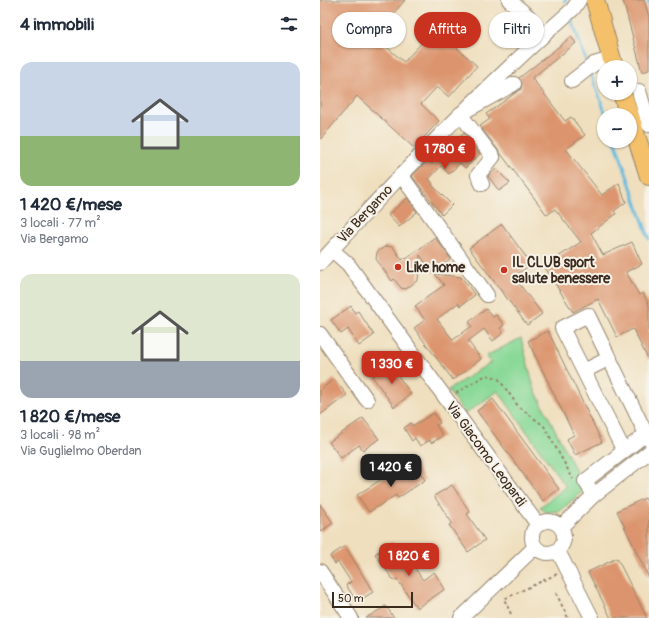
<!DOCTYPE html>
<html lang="it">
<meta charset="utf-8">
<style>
body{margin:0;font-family:Pangolin,sans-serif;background:#f6f6f7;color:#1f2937;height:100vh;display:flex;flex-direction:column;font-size:15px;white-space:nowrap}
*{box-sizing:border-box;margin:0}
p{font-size:13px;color:#747a83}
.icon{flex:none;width:22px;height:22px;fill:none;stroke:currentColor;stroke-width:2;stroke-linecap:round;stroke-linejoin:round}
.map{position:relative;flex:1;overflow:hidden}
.drawer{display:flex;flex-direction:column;background:#fff;width:320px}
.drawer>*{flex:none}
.top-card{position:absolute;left:12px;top:12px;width:257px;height:36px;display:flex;gap:8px}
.fabs{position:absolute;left:277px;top:60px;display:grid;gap:8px}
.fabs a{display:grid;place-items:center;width:40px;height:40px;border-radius:50%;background:#fff;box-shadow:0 1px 3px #0004;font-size:20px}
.scale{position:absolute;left:12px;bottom:10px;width:81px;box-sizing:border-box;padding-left:4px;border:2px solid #3b2a1e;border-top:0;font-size:11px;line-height:14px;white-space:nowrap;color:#3b2a1e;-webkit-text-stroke:3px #f7f3e8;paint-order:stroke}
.price{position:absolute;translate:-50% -34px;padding:0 9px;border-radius:8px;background:#c8321e;color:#fff;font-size:13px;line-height:26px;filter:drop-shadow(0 1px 2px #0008)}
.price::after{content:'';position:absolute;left:50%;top:24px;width:12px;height:9px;margin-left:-6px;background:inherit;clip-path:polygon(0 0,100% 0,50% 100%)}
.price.active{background:#222;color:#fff}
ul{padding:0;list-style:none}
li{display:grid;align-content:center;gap:8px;height:212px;padding:0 20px}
li span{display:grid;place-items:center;height:124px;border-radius:12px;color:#555}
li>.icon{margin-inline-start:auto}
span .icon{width:72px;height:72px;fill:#fffc;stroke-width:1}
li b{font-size:17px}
h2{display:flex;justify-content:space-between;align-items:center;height:48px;padding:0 20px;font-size:17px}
.tag{padding:0 14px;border-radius:18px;background:#fff;box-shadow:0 1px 3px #0004;font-size:14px;line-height:36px}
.tag.active{background:#c8321e;color:#fff}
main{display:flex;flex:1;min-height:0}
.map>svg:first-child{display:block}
</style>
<main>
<section class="drawer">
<h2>4 immobili<svg class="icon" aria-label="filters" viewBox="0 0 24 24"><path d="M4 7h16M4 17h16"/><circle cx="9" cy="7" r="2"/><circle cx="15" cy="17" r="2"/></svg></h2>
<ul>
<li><span style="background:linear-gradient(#c9d6e8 60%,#8fb573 0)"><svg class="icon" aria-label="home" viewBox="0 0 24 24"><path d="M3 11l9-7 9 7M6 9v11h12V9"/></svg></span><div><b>1 420 €/mese</b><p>3 locali · 77 m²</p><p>Via Bergamo</p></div></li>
<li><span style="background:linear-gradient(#dfe7d0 70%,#9aa5b1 0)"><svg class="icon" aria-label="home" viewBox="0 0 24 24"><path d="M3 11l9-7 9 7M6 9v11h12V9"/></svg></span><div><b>1 820 €/mese</b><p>3 locali · 98 m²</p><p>Via Guglielmo Oberdan</p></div></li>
</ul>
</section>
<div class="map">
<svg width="329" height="618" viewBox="0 0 329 618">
<rect width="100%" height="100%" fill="#f7f3e8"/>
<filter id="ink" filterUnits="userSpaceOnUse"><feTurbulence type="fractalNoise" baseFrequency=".025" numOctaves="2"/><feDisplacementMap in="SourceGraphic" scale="8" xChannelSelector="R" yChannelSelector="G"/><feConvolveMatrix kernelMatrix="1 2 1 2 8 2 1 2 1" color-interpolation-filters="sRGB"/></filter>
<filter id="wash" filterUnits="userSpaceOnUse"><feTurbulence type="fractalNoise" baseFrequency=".012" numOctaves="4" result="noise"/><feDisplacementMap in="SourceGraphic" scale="16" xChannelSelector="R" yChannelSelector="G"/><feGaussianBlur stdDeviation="0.9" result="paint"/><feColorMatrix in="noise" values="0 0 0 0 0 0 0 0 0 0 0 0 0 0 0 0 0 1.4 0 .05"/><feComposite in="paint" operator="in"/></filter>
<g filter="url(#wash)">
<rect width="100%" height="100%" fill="#efdfbe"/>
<path fill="#8ad998" stroke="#62825b" d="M201 338 214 388 265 489 240 511 226 512 220 507 246 487 178 391 145 414 128 390 171 362 166 356Z"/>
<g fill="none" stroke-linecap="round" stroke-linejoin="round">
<path stroke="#61bade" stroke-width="3" d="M245 0 246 2
M328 0 329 5
M251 17 267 64
M270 71 286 115
M295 141 329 239"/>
</g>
<g id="blocks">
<path fill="#db946d" d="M0 0H85L54 36 84 62 115 28 157 66 129 97 117 87 101 104 119 121 94 148 37 96 0 140Z
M303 0H324L329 17V70L322 72Z
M251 37 256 43 212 78 245 121 251 117 265 135 246 149 282 195 299 183 306 202 294 211 296 214 271 233 283 255 312 242 322 264 306 272 319 295 323 293 329 305V361L313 329 297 337 278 299 253 312 224 266 261 242 235 209 227 215 160 126 170 119 166 114 201 89 202 84 199 78Z
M144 133 150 141 149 142 160 154 145 168 140 163 129 174 121 166 109 179 113 184 112 185 132 205 122 215 92 176 108 160 112 164Z
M176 169 190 183 179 191 168 176Z
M87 198 97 212 79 227 68 215Z
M182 224 211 264 194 277 222 314 207 325 149 248Z
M115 237 131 259 113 273 100 255 98 280 86 289 81 288 74 279 72 281 56 259 57 252 66 246 73 247 82 260 85 257 86 259Z
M115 274 141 277 155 295 140 306 138 303 117 319 133 340 152 326 149 322 166 309 173 317 176 315 184 325 180 328 183 333 173 341 164 329 148 341 161 359 133 380 94 328 105 320 95 306 124 285Z
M31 306 35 313 38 311 54 335 39 346 28 329 21 334 11 320Z
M228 331 282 442 255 455 247 439 254 435 208 341Z
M69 363 91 394 74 407 52 376Z
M14 379 27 395 0 415V390Z
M173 399 239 489 223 501 157 411Z
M114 413 120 423 116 425 123 436 111 443 110 440 100 446 95 438 92 441 84 428 91 423 92 426Z
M43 418 59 439 43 450 39 445 21 458 9 442Z
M94 463 105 480 78 498 76 495 49 512 37 495 65 477 67 480Z
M132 485 150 512 147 514 165 540 148 552 129 525 132 523 114 496Z
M325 498 329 505V578L297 511Z
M0 504 13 523 0 532Z
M72 542 90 569 94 567 103 580 114 572 125 589 97 608 77 579 74 581 55 554Z
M25 546 53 592 37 602 26 585 31 582 18 562 15 564 10 556Z
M297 558 327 618H291L268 572Z
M66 606 74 618H46Z"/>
</g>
</g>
<g filter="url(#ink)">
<use href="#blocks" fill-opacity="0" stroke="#95846e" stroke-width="1"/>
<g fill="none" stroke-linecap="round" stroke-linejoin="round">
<g stroke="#95846e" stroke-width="16">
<path id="minor" d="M189 0 208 16 222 36
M252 81 274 64 291 59
M319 91 329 125
M81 175 167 295
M162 184 158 175 173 157 140 114 194 84
M12 250 28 264 218 525
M0 263C80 174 163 88 253 9L259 0
M0 334 47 400
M264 371 290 358
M304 451 326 434
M274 495 265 481 304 451 242 328 268 315 329 440
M212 537a16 16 0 1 1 32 0a16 16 0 1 1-32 0Z
M241 527 274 495 329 452
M238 551 272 618
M0 571 31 618
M141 618 215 547"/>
</g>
<g stroke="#95846e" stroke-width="20">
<path id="major" d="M275 0 294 67
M302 93 309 115
M310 117 329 176"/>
</g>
<path stroke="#95846e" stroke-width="2" stroke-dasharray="3 3" stroke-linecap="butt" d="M136 393 166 375 178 378 198 406 224 426 253 479
M236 593 248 618
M191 614 184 599 237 574"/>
<use href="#minor" stroke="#fff" stroke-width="14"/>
<use href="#major" stroke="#f4c16a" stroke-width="18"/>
</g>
</g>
<g fill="#c8321e" stroke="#f7f3e8" stroke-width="1.5">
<circle cx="78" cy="267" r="4"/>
<circle cx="184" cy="270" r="4"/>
</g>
<g text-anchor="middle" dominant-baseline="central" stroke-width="4" stroke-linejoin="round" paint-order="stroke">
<g font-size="14" fill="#3b2a1e" stroke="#f7f3e8">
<text transform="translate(45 214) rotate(-47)">Via Bergamo</text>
<text transform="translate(166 454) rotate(54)">Via Giacomo Leopardi</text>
</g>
<g font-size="14" font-weight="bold" fill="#3b2a1e" stroke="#f7f3e8" text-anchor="start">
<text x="192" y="262">IL CLUB sport<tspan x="192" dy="16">salute benessere</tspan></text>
<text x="86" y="267">Like home</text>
</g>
</g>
</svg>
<div class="fabs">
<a>+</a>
<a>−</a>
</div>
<div class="scale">50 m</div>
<b class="price" style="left:125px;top:170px">1 780 €</b>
<b class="price" style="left:72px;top:385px">1 330 €</b>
<b class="price active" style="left:71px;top:488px">1 420 €</b>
<b class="price" style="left:89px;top:577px">1 820 €</b>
<div class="top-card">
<a class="tag">Compra</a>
<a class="tag active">Affitta</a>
<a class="tag">Filtri</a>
</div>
</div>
</main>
